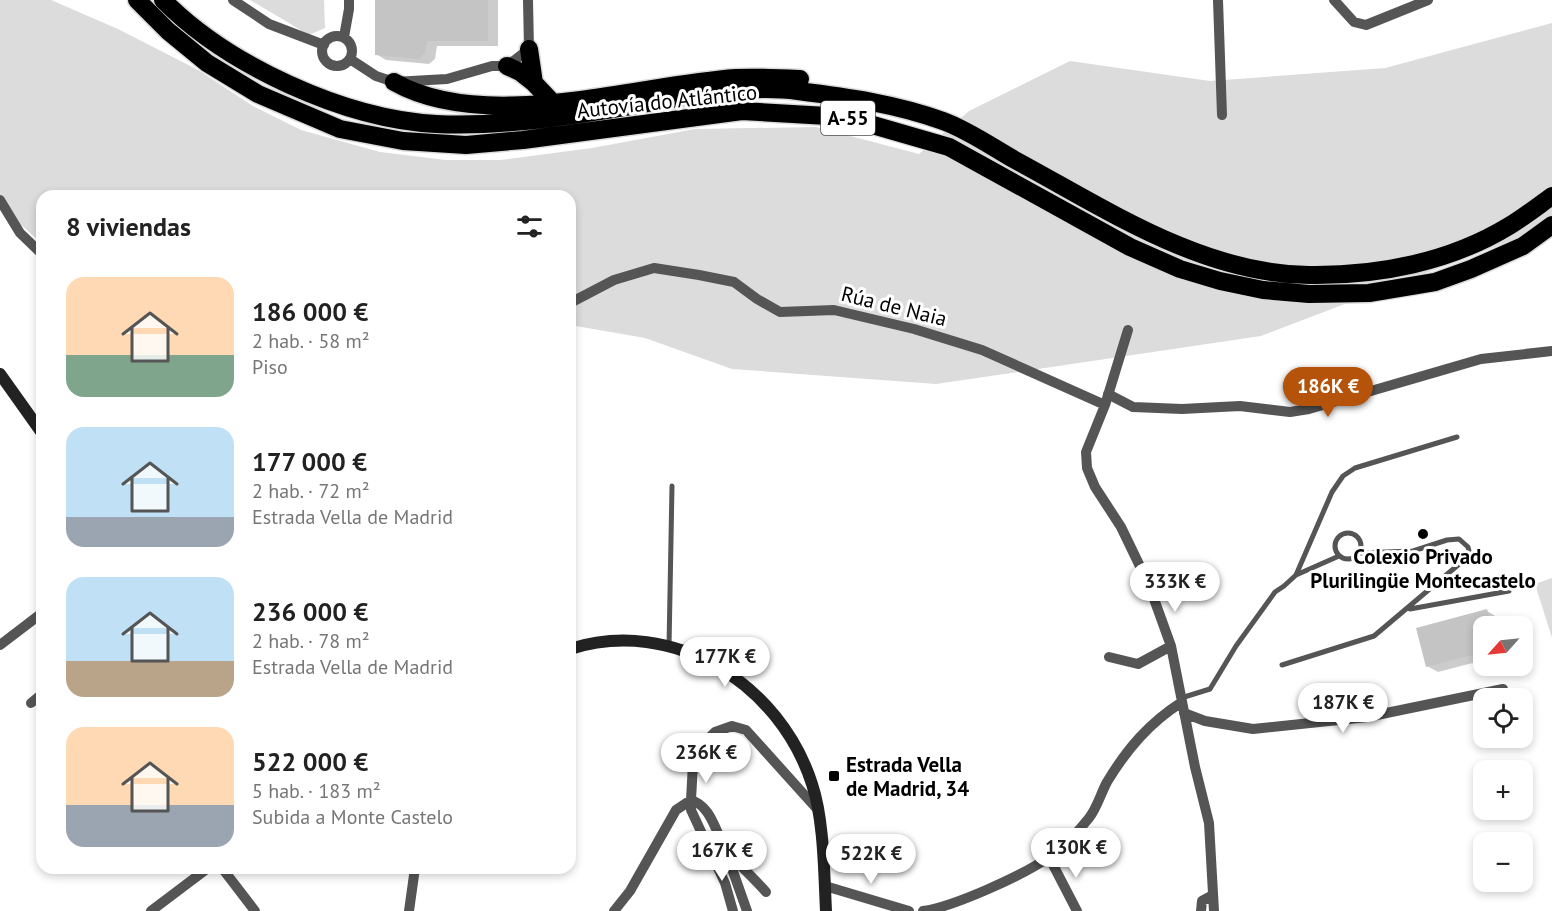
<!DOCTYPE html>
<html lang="es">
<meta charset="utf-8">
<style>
body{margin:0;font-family:"PT Sans",sans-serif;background:#f2f2f2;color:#222;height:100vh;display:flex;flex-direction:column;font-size:22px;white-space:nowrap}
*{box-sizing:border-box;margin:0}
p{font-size:20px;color:#767676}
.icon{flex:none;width:33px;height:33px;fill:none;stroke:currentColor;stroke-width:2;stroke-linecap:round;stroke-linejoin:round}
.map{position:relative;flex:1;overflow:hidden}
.sheet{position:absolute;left:36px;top:190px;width:540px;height:684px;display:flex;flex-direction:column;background:#fff;border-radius:18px;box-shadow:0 3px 9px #0003}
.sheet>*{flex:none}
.needle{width:39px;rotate:243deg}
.buttons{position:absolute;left:1473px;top:616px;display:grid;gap:12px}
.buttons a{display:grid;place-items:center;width:60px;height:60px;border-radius:12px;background:#fff;box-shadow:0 3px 9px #0003;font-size:30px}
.price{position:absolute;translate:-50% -51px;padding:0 14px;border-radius:21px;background:#fff;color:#222;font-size:20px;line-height:39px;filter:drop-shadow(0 2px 3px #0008)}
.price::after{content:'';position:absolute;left:50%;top:36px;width:18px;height:14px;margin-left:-9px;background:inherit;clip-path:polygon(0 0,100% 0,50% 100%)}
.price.current{background:#b45309;color:#fff}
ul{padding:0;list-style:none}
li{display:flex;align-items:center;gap:18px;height:150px;padding:0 30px}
li span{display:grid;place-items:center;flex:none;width:168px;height:120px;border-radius:18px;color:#555}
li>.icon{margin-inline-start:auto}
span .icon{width:72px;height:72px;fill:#fffc;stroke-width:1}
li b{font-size:26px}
h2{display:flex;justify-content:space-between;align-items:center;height:72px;padding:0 30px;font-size:26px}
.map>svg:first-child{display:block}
</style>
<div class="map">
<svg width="1552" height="911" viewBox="0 0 1552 911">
<rect width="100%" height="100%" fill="#fff"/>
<path fill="#dcdcdc" d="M0 0H51L118 29 198 70 253 106 301 130 380 152 446 160H501L592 148 695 129 816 127 919 154 969 111 1070 61 1210 81 1385 68 1552 23V225L1261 336 936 384 732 369 645 338 570 325V196H42V244L0 205Z
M250 0H324L325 28 309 35Z
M1552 578V638L1535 584Z"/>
<path fill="#0003" d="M376 0H498V46H437L435 59 429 64 386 60 376 54Z
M1487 611 1497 617 1500 627H1484V660L1438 672 1427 666Z"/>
<path fill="#c4c4c4" d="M375 0H488V41H427L425 53 419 59 375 55Z
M1487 609 1492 627H1484V652L1426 667 1416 628Z"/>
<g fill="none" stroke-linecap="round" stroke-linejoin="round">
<g stroke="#dbdbdb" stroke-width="21">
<path id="highway" d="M137 0 168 31 207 63 258 94 340 129 403 141 466 145 523 140 742 111 845 117 949 147 1130 247 1180 269 1220 281 1263 290 1309 294 1369 293 1435 282 1471 269 1523 246 1552 225
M163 0C227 65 344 119 436 124 495 127 554 118 613 109 670 100 741 83 798 91 847 97 896 104 943 121 968 130 992 147 1015 160 1106 209 1202 274 1309 275 1378 276 1450 262 1509 226 1524 217 1538 206 1552 196
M529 49 534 83
M507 66 520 72 534 83 552 102
M394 82C486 134 635 85 736 78 757 77 778 78 800 79"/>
</g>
<path stroke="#555" stroke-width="5" d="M1335 546a13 13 0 1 1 26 0a13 13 0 1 1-26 0Z
M1296 575 1339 556
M1410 609 1509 591
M669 647 672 486
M1282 665 1374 636 1464 560 1469 551 1468 547 1459 539 1447 540 1413 551 1358 553
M1181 698 1210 689 1236 646 1275 592 1284 586 1296 575 1332 492 1343 476 1355 468 1457 437"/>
<path stroke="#555" stroke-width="10" d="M233 0 269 24 324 45
M1218 0 1222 115
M1334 0 1354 22 1366 25 1428 0
M322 51a15 15 0 1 1 30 0a15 15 0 1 1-30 0Z
M344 37 349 9V0
M350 59 376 76 394 82 429 80 447 79 492 66H507L529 49 528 0
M0 200 20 233 42 254
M570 303 614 280 654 268 699 275 734 282 757 299 780 312 834 310 914 329 982 350 1105 405
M1128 330 1105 405 1086 452 1087 468 1095 487 1121 527 1149 585 1171 646 1195 767 1209 823 1214 911
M1108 394 1133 407 1182 409 1240 406 1290 412 1309 409 1481 359 1552 351
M0 645 42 613
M1109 657 1138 664 1171 646
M31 703 42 694
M1184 713 1205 721 1253 729 1367 717 1503 689
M725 849 747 911
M1049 857 1077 911
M222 868 255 911
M825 886 909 911
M151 911 208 868
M409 911 415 868
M614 911 630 891 676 810 691 800 693 763 699 748 715 732 732 726 746 730 818 810
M733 911 725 883 691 810V800C711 806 715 831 724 845 735 862 753 877 766 892
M923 911C953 907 1024 875 1049 857 1063 847 1078 832 1089 818 1097 808 1101 793 1107 782 1127 749 1149 723 1182 702
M1201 911 1202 901 1213 895"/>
<path stroke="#222" stroke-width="12" d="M0 374 42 433
M570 649C673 616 780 684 812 784 824 820 824 872 826 911"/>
<use href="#highway" stroke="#000" stroke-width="18"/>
</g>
<g fill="#000" stroke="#fff" stroke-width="2">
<circle cx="1423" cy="534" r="6"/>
<rect x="828" y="770" width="12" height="12" rx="3"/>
</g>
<g text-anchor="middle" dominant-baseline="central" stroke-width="6" stroke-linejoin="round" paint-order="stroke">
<rect fill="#fff" stroke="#4c4c4c" stroke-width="1.5" x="821" y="101" width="54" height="34" rx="4.5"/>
<g font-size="20" font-weight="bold" fill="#000">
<text x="848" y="118">A-55</text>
</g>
<g font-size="21" fill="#000" stroke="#fff">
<text transform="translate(667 101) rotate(-6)">Autovía do Atlántico</text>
<text transform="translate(894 306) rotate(14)">Rúa de Naia</text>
</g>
<g font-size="21" font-weight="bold" fill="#000" stroke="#fff">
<text x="1423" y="556">Colexio Privado<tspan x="1423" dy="24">Plurilingüe Montecastelo</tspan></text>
<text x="846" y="764" text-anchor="start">Estrada Vella<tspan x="846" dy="24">de Madrid, 34</tspan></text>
</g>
</g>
</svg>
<div class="buttons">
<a><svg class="needle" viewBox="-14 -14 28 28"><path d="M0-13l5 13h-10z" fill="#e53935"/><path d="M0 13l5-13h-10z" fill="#767676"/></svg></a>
<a><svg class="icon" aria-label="locate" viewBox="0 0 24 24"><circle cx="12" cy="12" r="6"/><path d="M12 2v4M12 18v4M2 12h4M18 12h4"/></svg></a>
<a>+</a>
<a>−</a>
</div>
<b class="price current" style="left:1328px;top:418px">186K €</b>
<b class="price" style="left:1175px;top:613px">333K €</b>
<b class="price" style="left:725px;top:688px">177K €</b>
<b class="price" style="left:1343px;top:734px">187K €</b>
<b class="price" style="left:706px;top:784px">236K €</b>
<b class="price" style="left:1076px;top:879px">130K €</b>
<b class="price" style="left:722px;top:882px">167K €</b>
<b class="price" style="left:871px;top:885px">522K €</b>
<section class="sheet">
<h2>8 viviendas<svg class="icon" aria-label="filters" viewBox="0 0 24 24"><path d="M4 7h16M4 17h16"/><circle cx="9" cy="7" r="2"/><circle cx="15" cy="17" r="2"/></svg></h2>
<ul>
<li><span style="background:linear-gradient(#ffd9b3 65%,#7fa58c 0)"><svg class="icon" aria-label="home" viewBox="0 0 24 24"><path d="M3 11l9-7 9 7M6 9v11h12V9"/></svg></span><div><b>186 000 €</b><p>2 hab. · 58 m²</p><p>Piso</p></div></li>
<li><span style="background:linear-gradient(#bfe0f5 75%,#9aa5b1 0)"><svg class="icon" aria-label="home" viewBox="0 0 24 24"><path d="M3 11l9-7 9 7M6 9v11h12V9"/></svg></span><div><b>177 000 €</b><p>2 hab. · 72 m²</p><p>Estrada Vella de Madrid</p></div></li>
<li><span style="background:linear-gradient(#bfe0f5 70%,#b9a48a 0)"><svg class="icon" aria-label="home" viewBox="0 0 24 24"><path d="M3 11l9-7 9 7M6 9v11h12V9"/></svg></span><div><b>236 000 €</b><p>2 hab. · 78 m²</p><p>Estrada Vella de Madrid</p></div></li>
<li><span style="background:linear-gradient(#ffd9b3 65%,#9aa5b1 0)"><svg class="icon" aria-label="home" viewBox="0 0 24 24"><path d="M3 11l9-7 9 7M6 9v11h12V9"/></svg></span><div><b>522 000 €</b><p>5 hab. · 183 m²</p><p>Subida a Monte Castelo</p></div></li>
</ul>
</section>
</div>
